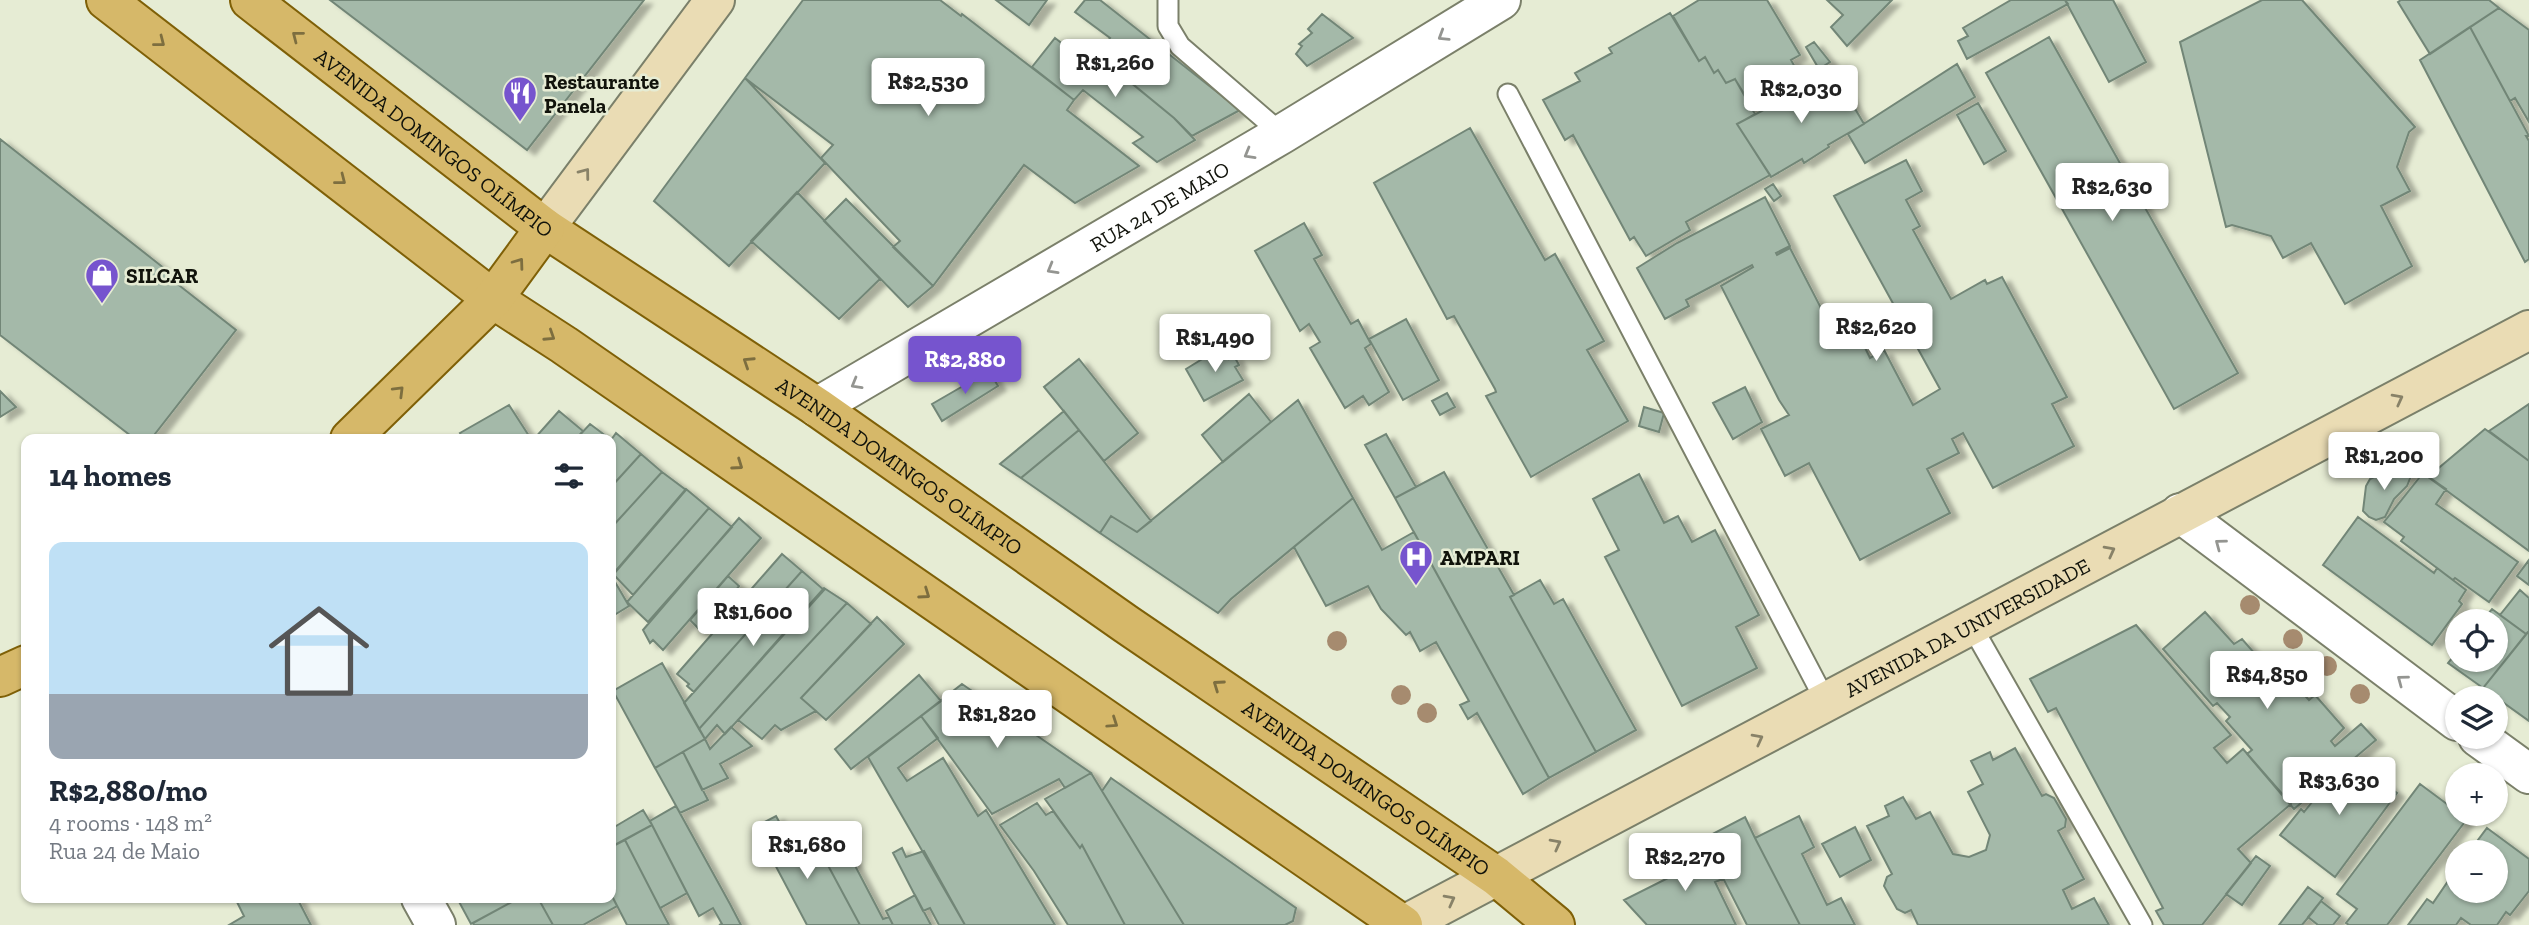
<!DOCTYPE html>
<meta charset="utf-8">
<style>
body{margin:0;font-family:"Zilla Slab",serif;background:#f6f6f7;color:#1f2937;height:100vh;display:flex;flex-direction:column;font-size:26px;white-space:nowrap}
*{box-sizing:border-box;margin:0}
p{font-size:23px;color:#747a83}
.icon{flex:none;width:38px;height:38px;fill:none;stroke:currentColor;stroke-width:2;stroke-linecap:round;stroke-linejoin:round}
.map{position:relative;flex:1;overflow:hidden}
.panel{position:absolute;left:21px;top:434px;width:595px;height:469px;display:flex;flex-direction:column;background:#fff;border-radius:14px;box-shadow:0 2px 5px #0004}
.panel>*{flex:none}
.fabs{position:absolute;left:2445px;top:609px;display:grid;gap:14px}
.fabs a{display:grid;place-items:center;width:63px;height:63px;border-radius:50%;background:#fff;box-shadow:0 2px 5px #0004;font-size:35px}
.price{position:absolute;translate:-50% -60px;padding:0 16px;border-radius:7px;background:#fff;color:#222;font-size:23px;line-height:46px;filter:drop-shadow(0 2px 4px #0008)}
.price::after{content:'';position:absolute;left:50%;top:42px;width:21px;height:16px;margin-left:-10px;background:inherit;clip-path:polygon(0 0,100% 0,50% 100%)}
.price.selected{background:#7654ce;color:#fff}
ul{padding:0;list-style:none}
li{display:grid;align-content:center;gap:14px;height:371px;padding:0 28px}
li span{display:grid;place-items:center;height:217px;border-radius:14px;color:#555}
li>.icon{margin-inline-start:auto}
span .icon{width:126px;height:126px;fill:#fffc;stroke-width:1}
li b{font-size:30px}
h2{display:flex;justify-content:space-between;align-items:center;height:84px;padding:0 28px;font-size:30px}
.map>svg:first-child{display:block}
</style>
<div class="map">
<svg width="2529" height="925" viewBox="0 0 2529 925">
<defs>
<filter id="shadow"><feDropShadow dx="8" dy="4.5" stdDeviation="2" flood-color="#0004"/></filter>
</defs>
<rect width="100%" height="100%" fill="#e6ecd4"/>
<path fill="#a4b9a9" stroke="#728677" stroke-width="2" filter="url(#shadow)" d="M330 0H644L527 150Z
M803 0H940L961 16 962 14 1074 100 1067 110 1139 166 1075 203 1024 165 933 286 893 247 900 241 821 158 833 145 745 78Z
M996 0H1047L1029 25Z
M1085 0H1100L1240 110 1192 136 1174 118 1097 55 1110 38 1075 12Z
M1699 0H1767L1800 55 1791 60 1802 80 1752 107 1735 79 1726 83 1718 70 1714 73 1705 57 1699 61 1673 16Z
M1827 0H1892L1847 46 1831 27 1843 15Z
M2011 0H2065L2068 4 1967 59 1958 41 1968 36 1963 28Z
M2065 0H2113L2146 62 2109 82Z
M2262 0H2302L2415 127 2409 132 2397 167 2410 191 2381 206 2412 266 2345 304 2311 243 2283 258 2271 236 2232 225 2226 227 2180 42Z
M2401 0H2489L2499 8 2430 54 2398 2Z
M2499 8 2529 30V122L2515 98 2510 101 2470 27Z
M1670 13 1699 61 1705 57 1714 73 1718 70 1726 83 1735 79 1755 114 1737 124 1770 175 1686 222 1690 230 1646 256 1634 237 1630 240 1573 135 1565 140 1543 100 1580 81 1575 73 1612 53 1609 48Z
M1322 14 1353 38 1307 66 1296 54 1302 46 1299 44 1312 33 1308 29Z
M2470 27 2529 136H2526L2529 141V259L2525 262 2420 60Z
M2049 37 2238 373 2174 409 1986 73Z
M1055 38 1094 68 1101 59 1106 62 1174 118 1195 140 1157 162 1133 143 1143 137 1083 90 1074 100 1032 67Z
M1814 42 1830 62 1819 69 1806 47Z
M1957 64 1975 97 1865 163 1848 134Z
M1834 73 1864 124 1828 145 1829 147 1804 163 1802 159 1771 177 1737 124Z
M745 78 825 163 729 266 654 201Z
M1978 103 2006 151 1984 164 1957 115Z
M1470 128 1545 260 1555 254 1604 341 1587 350 1628 421 1531 477 1486 396 1496 392 1495 389 1454 316 1447 319 1374 183Z
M0 139 174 276 171 279 236 330 151 439H135L0 335Z
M1906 160 1922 191 1906 200 1920 226 1913 230 1951 299 1985 280 1987 284 2002 277 2067 397 2052 404 2074 446 1993 488 1963 433 1952 439 1959 453 1927 469 1950 513 1860 560 1809 463 1785 476 1761 429 1789 415 1779 400 1721 286 1753 267 1752 265 1686 300 1689 306 1665 319 1637 268 1677 243 1765 197 1790 246 1776 253 1777 255 1790 248 1839 343 1858 333 1870 358 1884 350 1913 405 1940 389 1834 196Z
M1773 184 1781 196 1774 201 1765 189Z
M797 192 880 279 839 319 751 241Z
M846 199 933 286 908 307 824 221Z
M1304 223 1322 255 1314 259 1351 324 1358 320 1371 344 1365 348 1389 392 1369 405 1363 396 1345 408 1310 348 1320 342 1309 324 1300 331 1255 251Z
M1406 319 1439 380 1403 400 1369 339Z
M1222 347 1229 359 1234 356 1239 365 1235 367 1243 380 1204 401 1186 369Z
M1079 359 1138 433 1104 461 1044 387Z
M989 371 998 386 942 421 932 404Z
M1745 387 1762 422 1733 439 1713 403Z
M0 391 16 407 0 417Z
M1447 393 1455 407 1440 415 1432 401Z
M1249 394 1271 422 1223 462 1202 435Z
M1298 400 1353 498 1231 599 1218 613 1100 533 1111 516 1137 532Z
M2529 404V461L2489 431Z
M509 405 531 439H464L460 433Z
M1644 407 1664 413 1659 432 1639 426Z
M559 411 583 431 576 439H534Z
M1064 411 1079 430 1021 478 1000 464Z
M590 424 610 439H576Z
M2485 429 2529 461V551L2428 477Z
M1079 430 1151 521 1137 532 1111 516 1100 533 1021 478Z
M616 433 641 454 611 487V440Z
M1386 434 1416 487 1395 498 1365 445Z
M641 454 662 472 611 528V487Z
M2397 466 2409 471 2411 476 2407 486 2394 499 2385 517 2376 520 2369 517 2363 511 2366 486 2370 479Z
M662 472 686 490 612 576 611 528Z
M1444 472 1514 595 1510 597 1596 752 1549 778 1395 498Z
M2423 473 2446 489 2436 504 2518 562 2489 602 2455 578 2453 580 2401 541 2404 537 2384 522Z
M1639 474 1664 523 1678 516 1692 542 1715 530 1759 615 1736 627 1757 668 1682 706 1605 557 1619 550 1593 499Z
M686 489 709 508 633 595 613 574Z
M1353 498 1382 550 1414 532 1549 778 1523 794 1477 713 1468 719 1460 705 1469 701 1436 642 1420 651 1410 632 1406 635 1381 609 1368 586 1326 606 1294 547Z
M709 508 732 527 648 622 627 602Z
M2358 517 2434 573 2437 568 2466 590 2459 601 2462 604 2432 645 2323 565Z
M739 518 761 538 663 650 653 640 650 643 643 630Z
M782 554 802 571 694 692 687 686 689 684 677 674Z
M2529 560V585L2517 576Z
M802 571 824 590 699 729 684 703Z
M611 575 629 606 611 617Z
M728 576 739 586 717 614 715 611 699 629 690 620Z
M1540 580 1554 604 1563 599 1636 730 1596 752 1510 597Z
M824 588 847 603 725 734 717 725 705 739 699 729Z
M2520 590 2529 598V631L2526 634 2500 615Z
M847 603 871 624 801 698 816 711 781 730 775 725 762 739 738 720Z
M2492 609 2526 634 2483 688 2448 663 2457 652V660H2496V621H2482Z
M2205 612 2234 644 2242 639 2271 672 2278 666 2309 700 2315 695 2344 728 2331 741 2335 746 2361 724 2376 740 2294 809 2247 754 2252 750 2226 721 2230 717 2217 703 2213 706 2163 649Z
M877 617 904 644 826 720 801 698Z
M2136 625 2231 735 2214 748 2227 763 2243 749 2291 804 2238 849 2251 863 2202 925H2164L2156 911 2163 908 2056 708 2048 712 2030 679Z
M2529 631V721L2483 688Z
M662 663 705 739 655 768 613 691Z
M919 675 941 701 851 769 835 749Z
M962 684 1091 773 1065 788 1059 779 992 814 921 716Z
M921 716 938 738 898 768 907 781 943 758 978 816 986 810 1055 925H965L868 757Z
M731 727 752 746 720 764 728 778 702 790 683 752 705 739 710 749Z
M2015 748 2042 796 2046 794 2054 798 2066 819 2065 827 2058 831 2084 879 2063 890 2072 909 2094 898 2109 925H1918L1911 910 1905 913 1897 909 1884 886 1887 877 1892 874 1867 826 1889 816 1885 806 1903 797 1916 819 1930 812 1953 854 1969 857 1986 850 1990 835 1968 792 1983 784 1971 761 1990 752 1993 760Z
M683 752 708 800 680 813 655 768Z
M2351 760 2397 793 2335 877 2280 835 2301 809 2304 812 2316 797 2311 794Z
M1091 773 1102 791 1184 925H1125L1082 845 1080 848 1045 799Z
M1111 778 1296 908 1293 921 1285 925H1184L1102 791Z
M2420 784 2467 819 2387 925H2349L2346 923 2357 909 2337 894Z
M1037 803 1046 815 1053 811 1080 848 1082 845 1125 925H1068L1034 871 1000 825Z
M676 806 730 904 741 925H719L722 924 713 908 699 916 650 821Z
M643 810 652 825 611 847V829Z
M776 816 805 869 824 858 860 925H807L755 827Z
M1799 816 1814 847 1802 854 1827 905 1841 898 1855 925H1800L1755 838Z
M1745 817 1755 838 1800 925H1747L1703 839Z
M652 825 687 893 660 908 625 840Z
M1855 827 1871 860 1840 877 1822 844Z
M2487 828 2529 859V891L2510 915 2506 912 2497 925H2471L2461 918 2456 925H2408L2427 899 2433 903 2457 868V891H2496V852H2469Z
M1703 839 1723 879 1715 882 1736 925H1647L1624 900 1674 875 1665 858Z
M625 840 660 908 669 925H627L611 894V847Z
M842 848 849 860 851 858 883 919 889 917 893 925H860L824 858Z
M902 848 906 857 924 851 965 925H939L930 908 923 911 893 853Z
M2256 856 2270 866 2242 905 2226 894Z
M2308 887 2323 898 2312 913 2302 925H2279Z
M611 894 617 906 583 925H553L538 898H611Z
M915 895 931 925H893L886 911Z
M235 898H297L311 925H229L244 916Z
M457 898H519L471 924Z
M519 898H538L553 925H474L473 923Z
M2321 901 2340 916 2333 925H2318L2308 917Z"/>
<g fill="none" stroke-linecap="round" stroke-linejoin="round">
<g stroke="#7b806a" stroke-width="23">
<path id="lane" d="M1168 0V26L1180 46 1282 134
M1508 94 1826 702
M1971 625 2142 925"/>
</g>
<g stroke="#7b806a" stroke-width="42">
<g id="street">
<path id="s1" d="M817 407 1282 134 1501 0"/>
<path d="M2180 513 2457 721"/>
<path d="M2478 737 2529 774"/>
<path d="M421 898 436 925"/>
</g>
</g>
<g stroke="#7b806a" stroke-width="42">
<g id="secondary">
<path d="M545 228 715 0"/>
<path id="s2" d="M1404 925 2529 330"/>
</g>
</g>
<g stroke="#7f6007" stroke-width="42">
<g id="primary">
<path d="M106 0 493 299 564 345 1403 925"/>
<path id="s3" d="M250 0 545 228 817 407 1126 624 1496 876 1555 925"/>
<path d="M350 439 493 299 545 228"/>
<path d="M0 677 26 665"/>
</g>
</g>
<use href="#lane" stroke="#fff" stroke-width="19"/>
<use href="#street" stroke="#fff" stroke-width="38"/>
<use href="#secondary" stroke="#eadcb4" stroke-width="38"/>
<use href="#primary" stroke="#d6b869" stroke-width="38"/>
</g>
<g fill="#a68b6f">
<circle cx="2250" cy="605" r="10"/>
<circle cx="2293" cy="639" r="10"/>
<circle cx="1337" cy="641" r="10"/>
<circle cx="2327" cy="666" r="10"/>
<circle cx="2360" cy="694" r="10"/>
<circle cx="1401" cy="695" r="10"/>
<circle cx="1427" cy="713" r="10"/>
</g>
<defs><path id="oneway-chevron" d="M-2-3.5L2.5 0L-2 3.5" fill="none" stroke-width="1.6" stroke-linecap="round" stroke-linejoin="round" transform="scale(1.75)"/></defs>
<g stroke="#7d6e3f">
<use href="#oneway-chevron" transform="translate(297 36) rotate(-142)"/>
<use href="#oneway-chevron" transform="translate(160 42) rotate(38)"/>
<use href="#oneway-chevron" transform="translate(341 180) rotate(38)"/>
<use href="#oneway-chevron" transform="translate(519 263) rotate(-54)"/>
<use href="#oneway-chevron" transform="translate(550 336) rotate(33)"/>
<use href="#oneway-chevron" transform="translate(748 362) rotate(-147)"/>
<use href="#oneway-chevron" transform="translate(399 391) rotate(-45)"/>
<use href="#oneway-chevron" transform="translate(738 465) rotate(35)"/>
<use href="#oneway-chevron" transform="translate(925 594) rotate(35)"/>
<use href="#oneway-chevron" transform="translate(1218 685) rotate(-145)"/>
<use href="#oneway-chevron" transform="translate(1113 723) rotate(34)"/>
</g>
<g stroke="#949591">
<use href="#oneway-chevron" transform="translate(1443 36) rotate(148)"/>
<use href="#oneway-chevron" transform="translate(1249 154) rotate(150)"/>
<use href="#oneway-chevron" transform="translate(1052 269) rotate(150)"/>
<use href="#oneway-chevron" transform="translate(856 384) rotate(150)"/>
<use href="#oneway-chevron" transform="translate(2220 544) rotate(-143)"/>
<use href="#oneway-chevron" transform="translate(2402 680) rotate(-143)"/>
</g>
<g stroke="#888268">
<use href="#oneway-chevron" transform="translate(585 173) rotate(-53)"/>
<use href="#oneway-chevron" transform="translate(2398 399) rotate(-28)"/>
<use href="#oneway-chevron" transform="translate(2110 551) rotate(-28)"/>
<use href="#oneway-chevron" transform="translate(1758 739) rotate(-28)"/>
<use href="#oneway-chevron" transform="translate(1556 844) rotate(-28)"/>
<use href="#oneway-chevron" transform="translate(1450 900) rotate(-28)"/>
</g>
<defs>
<g id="restaurant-pin" transform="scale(1.75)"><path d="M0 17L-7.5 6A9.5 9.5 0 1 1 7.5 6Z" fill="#7654ce" stroke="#e6ecd4"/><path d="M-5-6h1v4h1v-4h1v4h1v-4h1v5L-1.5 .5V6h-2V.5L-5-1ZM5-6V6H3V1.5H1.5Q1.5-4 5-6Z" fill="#fff"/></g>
<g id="shop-pin" transform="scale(1.75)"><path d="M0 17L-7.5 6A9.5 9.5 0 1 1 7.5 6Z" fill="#7654ce" stroke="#e6ecd4"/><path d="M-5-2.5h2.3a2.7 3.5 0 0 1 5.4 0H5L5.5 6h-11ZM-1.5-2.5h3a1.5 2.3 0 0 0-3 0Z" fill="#fff"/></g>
<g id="hospital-pin" transform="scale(1.75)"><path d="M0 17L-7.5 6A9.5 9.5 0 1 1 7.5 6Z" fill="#7654ce" stroke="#e6ecd4"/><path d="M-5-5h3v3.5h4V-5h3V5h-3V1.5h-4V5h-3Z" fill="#fff"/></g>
</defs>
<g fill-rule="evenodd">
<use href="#restaurant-pin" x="520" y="93"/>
<use href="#shop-pin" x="102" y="275"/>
<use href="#hospital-pin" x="1416" y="557"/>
</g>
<g text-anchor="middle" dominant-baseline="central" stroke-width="5" stroke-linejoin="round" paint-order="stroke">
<g font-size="21" font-weight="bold" fill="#11130b" stroke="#e6ecd4" text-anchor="start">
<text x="544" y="81">Restaurante<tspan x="544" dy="24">Panela</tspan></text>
<text x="126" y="275">SILCAR</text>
<text x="1440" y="557">AMPARI</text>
</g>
<g font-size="21" fill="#11130b" stroke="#e6ecd4">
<text stroke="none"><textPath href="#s3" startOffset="233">AVENIDA DOMINGOS OLÍMPIO</textPath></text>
<text stroke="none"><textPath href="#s1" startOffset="397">RUA 24 DE MAIO</textPath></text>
<text stroke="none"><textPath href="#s3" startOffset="800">AVENIDA DOMINGOS OLÍMPIO</textPath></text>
<text stroke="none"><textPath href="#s2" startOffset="637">AVENIDA DA UNIVERSIDADE</textPath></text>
<text stroke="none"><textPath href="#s3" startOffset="1367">AVENIDA DOMINGOS OLÍMPIO</textPath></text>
</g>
</g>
</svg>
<div class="fabs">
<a><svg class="icon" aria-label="locate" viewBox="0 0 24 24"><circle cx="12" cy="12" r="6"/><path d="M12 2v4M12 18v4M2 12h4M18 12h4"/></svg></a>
<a><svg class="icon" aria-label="layers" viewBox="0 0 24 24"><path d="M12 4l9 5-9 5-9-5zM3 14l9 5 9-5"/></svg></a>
<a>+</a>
<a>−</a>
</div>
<b class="price" style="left:1115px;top:99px">R$1,260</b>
<b class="price" style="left:928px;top:118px">R$2,530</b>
<b class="price" style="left:1801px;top:125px">R$2,030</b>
<b class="price" style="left:2112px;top:223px">R$2,630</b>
<b class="price" style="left:1876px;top:363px">R$2,620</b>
<b class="price" style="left:1215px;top:374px">R$1,490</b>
<b class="price selected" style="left:965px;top:396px">R$2,880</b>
<b class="price" style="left:2384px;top:492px">R$1,200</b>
<b class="price" style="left:753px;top:648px">R$1,600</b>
<b class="price" style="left:2267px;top:711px">R$4,850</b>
<b class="price" style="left:997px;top:750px">R$1,820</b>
<b class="price" style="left:2339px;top:817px">R$3,630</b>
<b class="price" style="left:807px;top:881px">R$1,680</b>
<b class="price" style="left:1685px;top:893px">R$2,270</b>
<section class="panel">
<h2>14 homes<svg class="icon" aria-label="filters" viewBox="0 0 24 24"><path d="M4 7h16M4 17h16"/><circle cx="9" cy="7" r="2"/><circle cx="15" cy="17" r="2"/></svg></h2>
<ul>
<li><span style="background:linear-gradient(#bfe0f5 70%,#9aa5b1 0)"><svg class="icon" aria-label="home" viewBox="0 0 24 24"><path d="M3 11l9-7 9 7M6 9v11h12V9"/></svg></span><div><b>R$2,880/mo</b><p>4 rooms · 148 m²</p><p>Rua 24 de Maio</p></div></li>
</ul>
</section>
</div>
